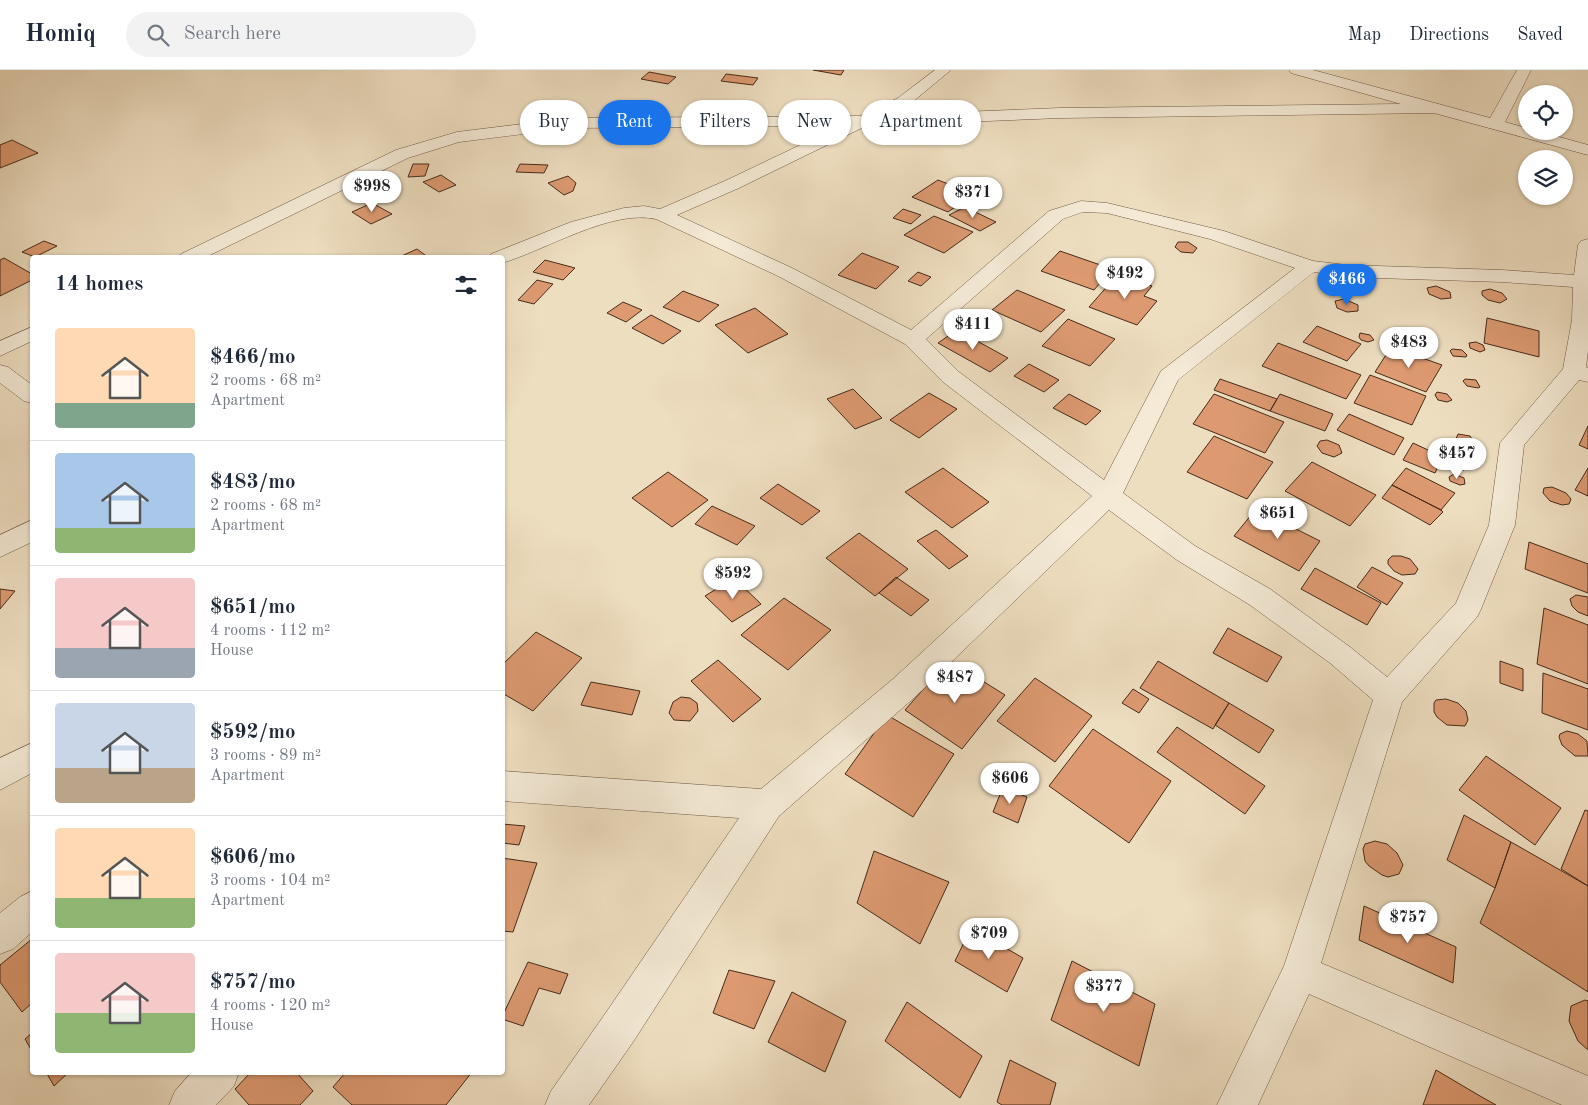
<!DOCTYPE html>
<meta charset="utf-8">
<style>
body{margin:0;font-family:"Old Standard TT",serif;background:#f2f2f3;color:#1f2937;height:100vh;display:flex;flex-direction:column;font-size:19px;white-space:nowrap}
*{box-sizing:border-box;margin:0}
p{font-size:16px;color:#747a83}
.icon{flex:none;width:28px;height:28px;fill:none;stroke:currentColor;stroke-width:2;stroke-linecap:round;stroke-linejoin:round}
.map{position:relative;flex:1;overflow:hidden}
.panel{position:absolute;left:30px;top:185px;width:475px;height:820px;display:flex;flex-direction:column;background:#fff;border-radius:5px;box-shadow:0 1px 4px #0004}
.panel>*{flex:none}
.banner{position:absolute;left:520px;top:30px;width:475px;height:45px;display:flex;gap:10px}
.tools{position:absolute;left:1518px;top:15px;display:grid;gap:10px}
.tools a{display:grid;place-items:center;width:55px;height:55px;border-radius:50%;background:#fff;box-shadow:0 1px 4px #0004;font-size:25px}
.price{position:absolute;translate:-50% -42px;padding:0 11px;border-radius:18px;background:#fff;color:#222;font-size:16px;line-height:32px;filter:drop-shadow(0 1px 2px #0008)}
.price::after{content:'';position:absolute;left:50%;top:30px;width:15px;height:11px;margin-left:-8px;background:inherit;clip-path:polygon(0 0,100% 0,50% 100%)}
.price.active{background:#1a73e8;color:#fff}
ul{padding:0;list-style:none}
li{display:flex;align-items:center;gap:15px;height:125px;padding:0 25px}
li+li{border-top:1px solid #e0e1e3}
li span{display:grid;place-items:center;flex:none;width:140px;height:100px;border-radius:5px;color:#555}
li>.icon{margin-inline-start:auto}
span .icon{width:60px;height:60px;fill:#fffc;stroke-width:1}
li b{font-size:21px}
h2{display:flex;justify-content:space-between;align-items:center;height:60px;padding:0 25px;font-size:21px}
.pill{padding:0 18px;border-radius:22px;background:#fff;box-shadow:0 1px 4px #0004;font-size:18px;line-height:45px}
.pill.active{background:#1a73e8;color:#fff}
header{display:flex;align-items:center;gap:30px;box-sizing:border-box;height:70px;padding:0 25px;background:#fff;border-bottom:1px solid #e0e1e3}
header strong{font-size:24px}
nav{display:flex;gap:28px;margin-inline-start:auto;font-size:18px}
.search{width:350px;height:45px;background:#f2f2f3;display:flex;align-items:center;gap:12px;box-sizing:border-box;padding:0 18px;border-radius:28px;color:#747a83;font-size:19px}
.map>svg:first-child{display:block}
</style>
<header>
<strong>Homiq</strong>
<div class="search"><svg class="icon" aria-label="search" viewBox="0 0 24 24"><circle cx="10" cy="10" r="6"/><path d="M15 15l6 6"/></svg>Search here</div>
<nav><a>Map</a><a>Directions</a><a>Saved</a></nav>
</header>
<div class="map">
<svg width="1588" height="1035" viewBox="0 0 1588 1035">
<rect width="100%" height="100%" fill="#eedec0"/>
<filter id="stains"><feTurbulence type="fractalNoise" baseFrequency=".004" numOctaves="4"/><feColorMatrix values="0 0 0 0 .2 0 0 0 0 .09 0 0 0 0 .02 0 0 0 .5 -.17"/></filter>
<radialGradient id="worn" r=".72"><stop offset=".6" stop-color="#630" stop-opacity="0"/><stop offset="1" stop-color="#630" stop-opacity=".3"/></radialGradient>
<path fill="#dd9a71" stroke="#462b1a" d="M813 0H844L841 5Z
M649 2 676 7 668 14 641 9Z
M726 4 758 8 753 15 721 11Z
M12 70 38 83 0 98V75Z
M413 94H429L425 106 408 107Z
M520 94 548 95 544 103 516 102Z
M441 105 456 115 439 122 423 112Z
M568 106 576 113 573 121 564 125 548 113Z
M938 110 974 124 948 142 912 127Z
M372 133 392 144 371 154 352 142Z
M965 137 996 152 980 161 949 145Z
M903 139 921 145 911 154 893 148Z
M934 146 973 162 944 183 904 165Z
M44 171 57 176 35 187 22 182Z
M1178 172H1188L1197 178 1193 183 1181 182 1175 177Z
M417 179 429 188H397Z
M1060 181 1112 199 1094 220 1041 201Z
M862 183 899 197 876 219 838 205Z
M4 188 32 204V210L0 226V190Z
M545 190 575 198 563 210 533 202Z
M918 202 931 207 921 216 908 211Z
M1118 204 1152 216 1144 226 1157 231 1137 255 1089 237Z
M537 210 553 214 534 234 518 230Z
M1436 216 1450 222 1451 228 1441 229 1429 224 1427 218Z
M1490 219 1502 223 1507 229 1500 233 1488 230 1482 225V221Z
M1017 220 1065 240 1041 262 992 240Z
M683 221 719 235 699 252 663 237Z
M1344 229 1358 235V241L1347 242 1337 238 1335 231Z
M623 232 642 240 626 252 607 243Z
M755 238 788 264 748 283 715 255Z
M651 245 681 261 663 274 632 258Z
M1487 248 1539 261V287L1484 273Z
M1068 249 1115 269 1090 296 1042 276Z
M1317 256 1361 274 1347 291 1303 272Z
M957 260 1008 288 990 302 938 273Z
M1360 263 1370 265 1374 270 1368 272 1361 270 1359 267Z
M1476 272 1483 275 1485 280 1480 282 1470 278 1469 273Z
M1278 273 1361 305 1346 329 1262 296Z
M1391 277 1442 295 1426 322 1375 302Z
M1452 279 1462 280 1467 285 1466 287 1453 286 1450 281Z
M1029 294 1059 310 1044 322 1014 306Z
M1370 305 1426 326 1412 355 1354 333Z
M1220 309 1277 329 1270 341 1214 320Z
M1465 309 1476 310 1480 317 1478 318 1467 316 1463 311Z
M853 319 882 348 855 359 827 329Z
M1437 322 1447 324 1452 330 1447 332 1438 330 1435 325Z
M929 323 957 339 919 368 890 350Z
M1069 324 1101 341 1086 355 1053 338Z
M1214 324 1284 352 1265 383 1193 354Z
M1280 324 1333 344 1325 361 1270 341Z
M1349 344 1404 368 1394 385 1337 360Z
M1588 356V379L1579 375Z
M1458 364 1470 366 1475 373 1471 376 1463 374 1456 369Z
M1214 366 1273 392 1247 429 1187 402Z
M1327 370 1339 375 1342 383 1334 387 1322 383 1317 376 1320 371Z
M1413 373 1443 387 1435 403 1403 390Z
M1450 388 1462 390 1467 397 1464 400 1455 399 1448 393Z
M1312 392 1376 425 1350 456 1285 421Z
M943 398 989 432 952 458 905 422Z
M1406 398 1455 423 1441 440 1392 415Z
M1588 398V426L1575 420Z
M668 402 708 430 672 457 632 428Z
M1454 404 1464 408 1465 414 1460 415 1450 411 1449 407Z
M778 414 820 441 802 455 760 428Z
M1392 415 1441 440 1443 442 1430 455 1382 428Z
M1544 418 1552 417 1566 423 1571 429 1569 434 1562 435 1550 431 1543 423Z
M712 436 755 456 737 475 695 454Z
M1256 439 1320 471 1299 501 1234 466Z
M936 460 968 486 949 499 917 471Z
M859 463 908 499 875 526 826 488Z
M1529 472 1588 494V523L1525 499Z
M1392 486H1401L1410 489 1418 499 1415 504 1402 505 1394 501 1388 494V490Z
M1372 497 1403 513 1387 535 1357 517Z
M1315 498 1381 533 1367 555 1301 519Z
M896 507 929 530 911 546 879 523Z
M734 508 761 534 732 552 705 526Z
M0 519 15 521 0 539Z
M1576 525 1588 527V546L1578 542 1572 536 1570 529Z
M784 528 831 560 788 600 741 565Z
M1544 538 1588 555V614L1537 594Z
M1228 558 1282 587 1267 612 1213 583Z
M536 562 582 588 533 641 502 623V595Z
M718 590 761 629 733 652 691 611Z
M949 590 1005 625 962 679 905 640Z
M1158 591 1229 633 1213 659 1140 618Z
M1500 591 1523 599V621L1500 613Z
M1543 603 1588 619V660L1542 643Z
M1035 608 1092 646 1055 692 997 651Z
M591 612 640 621 632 645 581 635Z
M1133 619 1149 629 1139 643 1122 633Z
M681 627 690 628 697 633 698 641 690 651 674 650 669 643 673 632Z
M1446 629 1458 633 1466 641 1468 650 1465 656 1447 655 1437 647 1434 642V633L1436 630Z
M1229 633 1274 660 1259 683 1215 655Z
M887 645 954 684 913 747 845 704Z
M1177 657 1265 716 1245 744 1157 682Z
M1093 659 1171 711 1129 773 1049 716Z
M1567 661 1578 664 1587 671 1588 686H1575L1562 675 1559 667 1560 664Z
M1486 686 1561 738 1535 775 1459 720Z
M1003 717 1027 727 1018 753 993 742Z
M1585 740 1588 741V816L1561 799Z
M1464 745 1511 772 1495 818 1447 790Z
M502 754 525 756 519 775 502 773Z
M1375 771 1387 774 1397 783 1403 795 1399 804 1388 807 1382 805 1369 796 1365 791 1363 779 1365 774Z
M1511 772 1588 816V922L1480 853 1495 818Z
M874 781 949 812 920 874 857 833Z
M502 788 537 793 513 862 502 861Z
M1364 836 1456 877 1453 913 1359 870Z
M971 858 1023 888 1007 922 955 891Z
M32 869V933L22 942 0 912V895Z
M1072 891 1155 934 1139 996 1051 950Z
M528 892 568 904 560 924 539 918 523 956 502 949V947Z
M729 900 775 911 754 959 713 943Z
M792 922 846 951 825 1002 768 972Z
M1585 930 1588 931V980L1578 971 1569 951 1571 936Z
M907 932 982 986 960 1028 885 971Z
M32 963V981L25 969Z
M1010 990 1056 1013 1050 1035H1002L997 1032Z
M1436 1000 1480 1026 1496 1035H1423Z
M46 1002H69L54 1016Z
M251 1002H296L313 1021 300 1035H249L235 1019Z
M346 1002H472L446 1035H352L333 1017Z"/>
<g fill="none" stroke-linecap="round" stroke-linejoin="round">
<g stroke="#705844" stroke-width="1">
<path id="street" d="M935 0H951L910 34 887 45 1060 38 1401 34 1291 3 1289 0H1313L1490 48 1517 0H1531L1505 52 1526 58V61H1538L1588 75V85L1434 43 1060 48 866 56 739 118 677 145 792 198 911 260 1049 141 1081 131 1107 133 1224 161 1313 191 1346 195 1502 200 1574 205 1578 175 1581 171 1588 169V281L1586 297 1588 298V312L1579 310 1524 375 1515 455 1481 539 1477 547 1402 632 1321 893 1588 1006V1035H1562L1309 924 1258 1035H1217L1284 896 1373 630 1330 593 1250 535 1177 490 1109 440 915 627 779 746 633 972 589 1035H545L551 1021 605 944 739 748 502 731V701L761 719 893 609 1092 426 943 312 905 274 778 206 656 149C611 139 546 180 502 193V188H489L491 184 571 152 624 138 644 136 660 139 727 110 840 56 571 58 459 72 408 88 204 188H179L181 184 396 80 457 62 571 48 860 46 898 28ZM1083 142 1107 143 1210 169 1295 198 1161 301 1104 410 959 302 926 269 1063 149ZM1314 202 1346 207 1502 212 1573 217 1572 250 1563 299 1500 373 1489 455 1456 533 1387 607 1350 577 1270 519 1195 476 1123 423 1178 310Z
M32 257V271L0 286V271Z
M0 295 8 297 32 315V333L24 331 0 313Z
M32 450V472L0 487V465Z
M32 673V703L0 720V688Z
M32 821V862L13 879 0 884V843L20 827Z
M192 1002H239L234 1016 216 1035H169L175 1021Z"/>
</g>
<use href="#street" fill="#f4ead6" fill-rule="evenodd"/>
</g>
<rect width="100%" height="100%" filter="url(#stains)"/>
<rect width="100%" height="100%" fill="url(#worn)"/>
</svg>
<div class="tools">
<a><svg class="icon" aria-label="locate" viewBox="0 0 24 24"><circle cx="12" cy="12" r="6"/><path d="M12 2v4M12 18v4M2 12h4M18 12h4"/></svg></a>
<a><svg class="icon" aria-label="layers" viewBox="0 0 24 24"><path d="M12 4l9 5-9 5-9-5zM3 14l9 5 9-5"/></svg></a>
</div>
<b class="price" style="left:372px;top:143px">$998</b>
<b class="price" style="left:973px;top:149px">$371</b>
<b class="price" style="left:1125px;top:230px">$492</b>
<b class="price active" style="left:1347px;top:236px">$466</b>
<b class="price" style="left:973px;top:281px">$411</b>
<b class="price" style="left:1409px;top:299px">$483</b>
<b class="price" style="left:1457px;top:410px">$457</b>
<b class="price" style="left:1278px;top:470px">$651</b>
<b class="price" style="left:733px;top:530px">$592</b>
<b class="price" style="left:955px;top:634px">$487</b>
<b class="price" style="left:1010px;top:735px">$606</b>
<b class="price" style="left:1408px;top:874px">$757</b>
<b class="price" style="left:989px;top:890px">$709</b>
<b class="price" style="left:1104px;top:943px">$377</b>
<div class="banner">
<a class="pill">Buy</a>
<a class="pill active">Rent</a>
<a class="pill">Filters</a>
<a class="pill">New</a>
<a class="pill">Apartment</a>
</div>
<section class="panel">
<h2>14 homes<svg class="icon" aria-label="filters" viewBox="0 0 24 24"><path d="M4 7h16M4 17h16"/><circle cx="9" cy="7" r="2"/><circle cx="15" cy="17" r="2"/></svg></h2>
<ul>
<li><span style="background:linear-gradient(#ffd9b3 75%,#7fa58c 0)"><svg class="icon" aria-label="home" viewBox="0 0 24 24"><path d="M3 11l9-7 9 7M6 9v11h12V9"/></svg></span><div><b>$466/mo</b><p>2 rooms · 68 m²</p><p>Apartment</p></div></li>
<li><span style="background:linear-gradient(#a9c7e8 75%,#8fb573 0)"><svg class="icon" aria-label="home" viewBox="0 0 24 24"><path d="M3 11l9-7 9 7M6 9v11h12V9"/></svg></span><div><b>$483/mo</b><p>2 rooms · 68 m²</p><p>Apartment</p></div></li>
<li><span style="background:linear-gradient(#f6c9c9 70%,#9aa5b1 0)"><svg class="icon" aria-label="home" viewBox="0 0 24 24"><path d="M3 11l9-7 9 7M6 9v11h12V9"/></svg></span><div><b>$651/mo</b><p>4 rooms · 112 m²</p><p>House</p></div></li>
<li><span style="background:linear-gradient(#c9d6e8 65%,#b9a48a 0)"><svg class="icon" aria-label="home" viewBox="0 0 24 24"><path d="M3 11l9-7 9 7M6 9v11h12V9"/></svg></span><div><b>$592/mo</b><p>3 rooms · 89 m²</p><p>Apartment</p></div></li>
<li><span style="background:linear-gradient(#ffd9b3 70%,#8fb573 0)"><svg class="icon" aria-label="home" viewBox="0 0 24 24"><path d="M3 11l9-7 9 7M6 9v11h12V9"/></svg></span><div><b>$606/mo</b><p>3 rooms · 104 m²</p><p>Apartment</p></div></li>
<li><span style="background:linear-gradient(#f6c9c9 60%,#8fb573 0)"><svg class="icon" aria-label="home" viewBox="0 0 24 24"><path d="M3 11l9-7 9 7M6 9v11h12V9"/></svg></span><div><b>$757/mo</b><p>4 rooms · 120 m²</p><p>House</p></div></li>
</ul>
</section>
</div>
